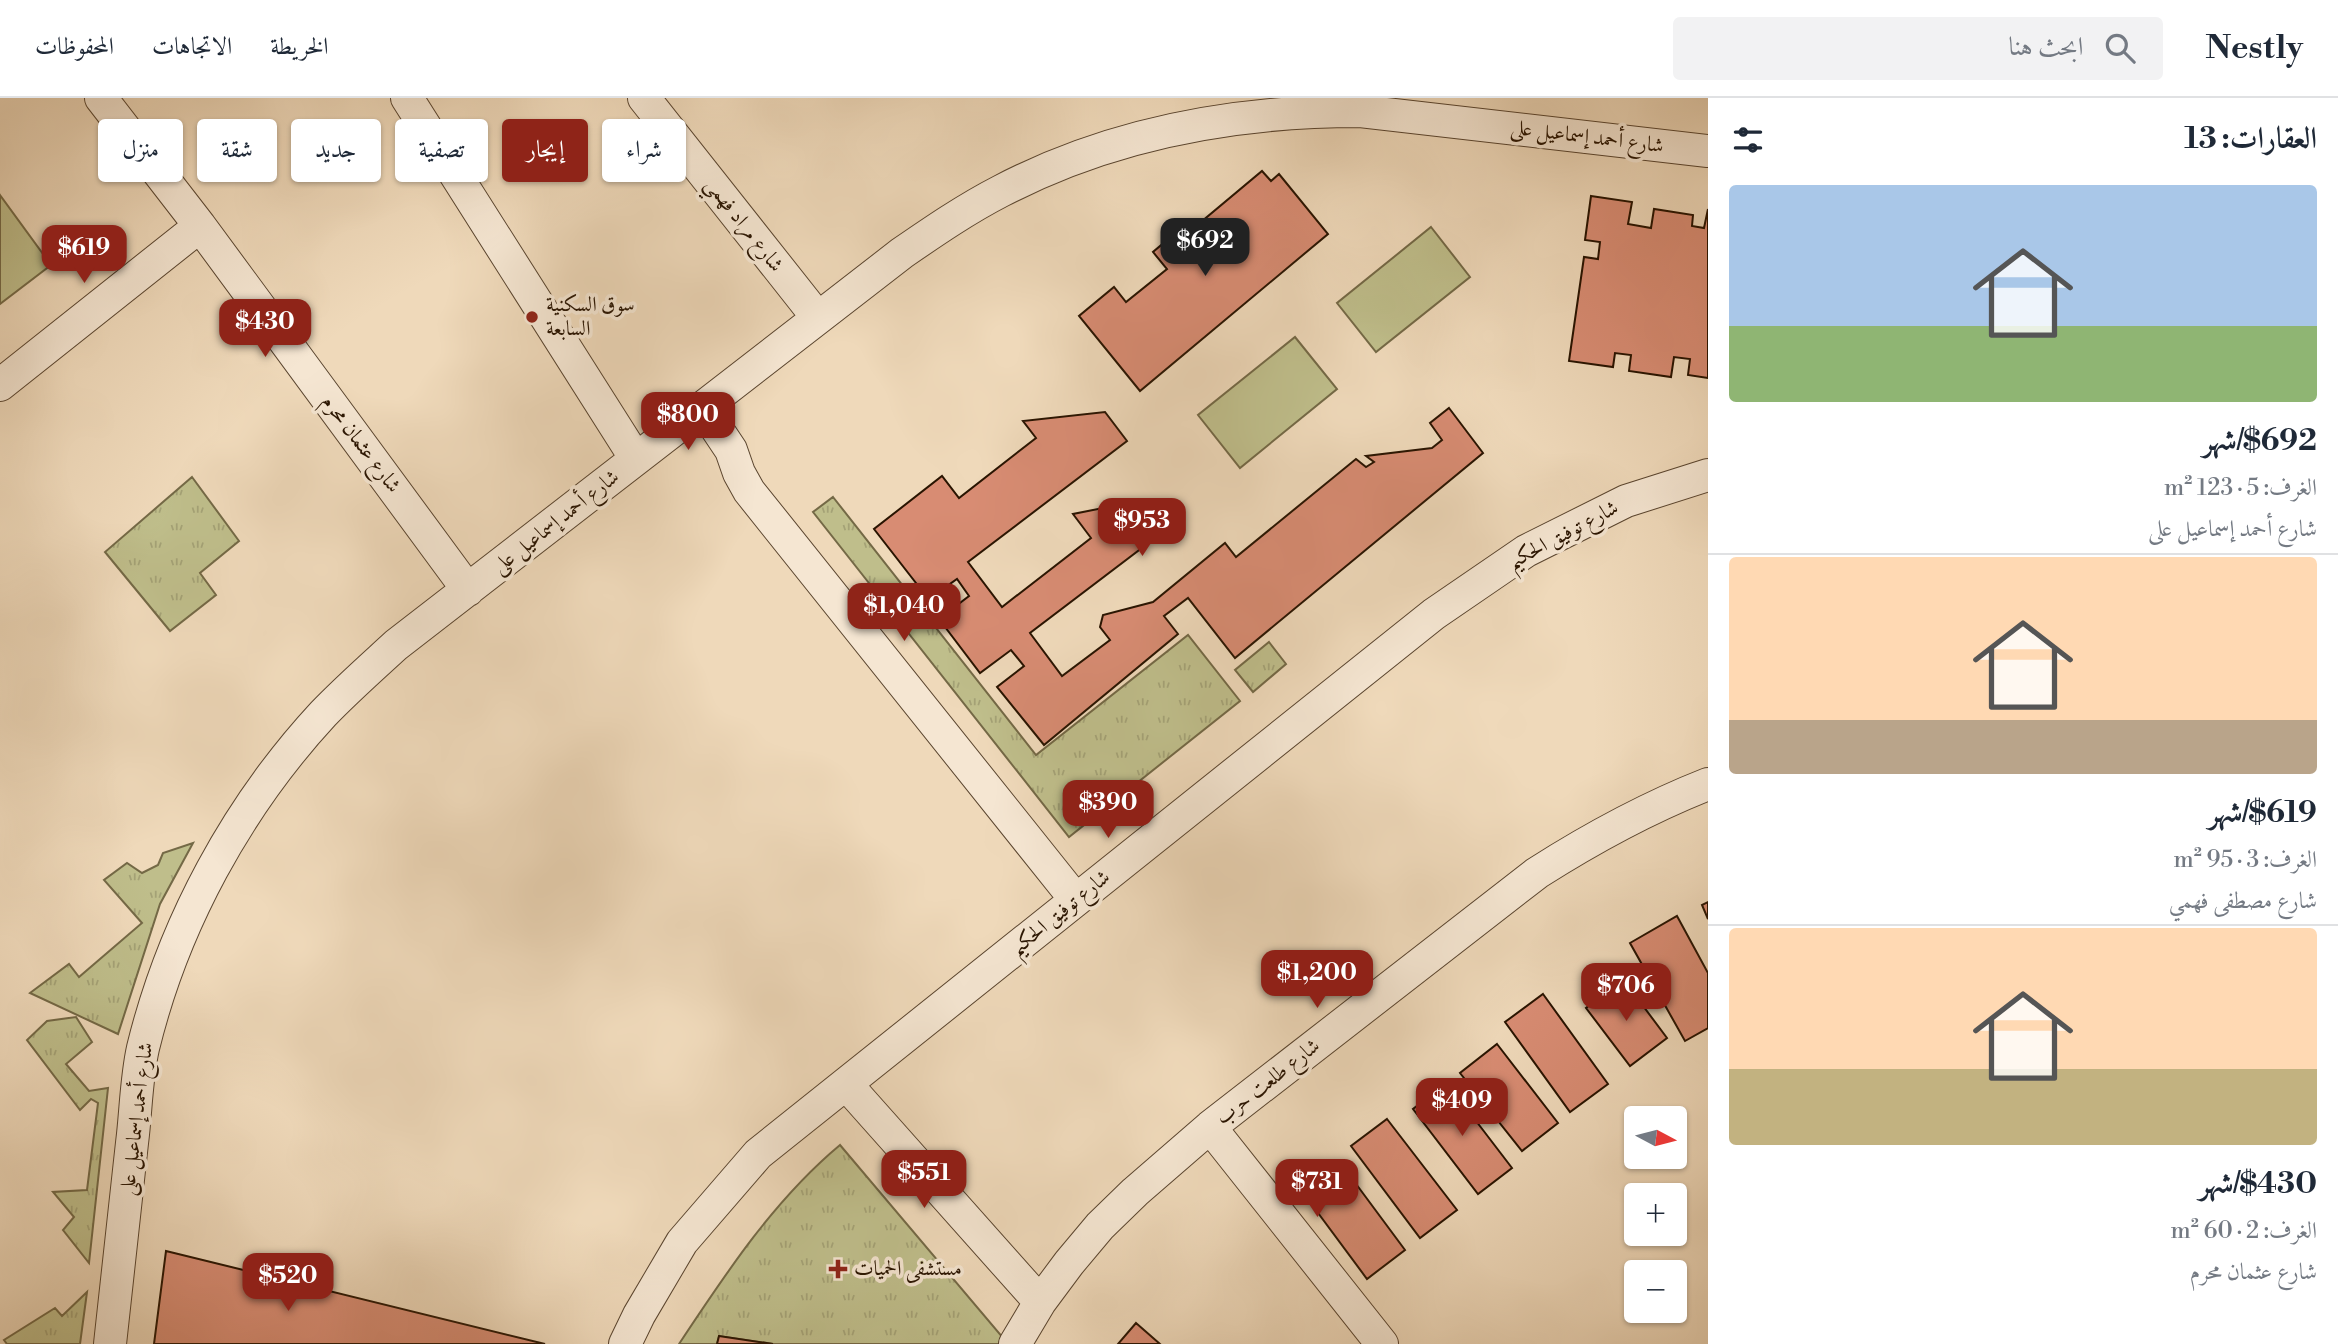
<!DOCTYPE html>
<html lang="ar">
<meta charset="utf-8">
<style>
body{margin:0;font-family:"Libre Bodoni",Amiri,serif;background:#f2f2f3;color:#1f2937;direction:rtl;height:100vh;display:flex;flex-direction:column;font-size:26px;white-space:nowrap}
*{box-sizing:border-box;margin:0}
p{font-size:23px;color:#747a83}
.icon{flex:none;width:38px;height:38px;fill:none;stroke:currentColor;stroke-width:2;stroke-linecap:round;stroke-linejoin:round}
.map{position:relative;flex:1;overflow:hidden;direction:ltr}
.details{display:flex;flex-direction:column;background:#fff;width:630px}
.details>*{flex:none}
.top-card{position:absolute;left:21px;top:21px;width:665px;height:63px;direction:rtl;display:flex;gap:14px}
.needle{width:46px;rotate:97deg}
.controls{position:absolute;left:1624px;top:1008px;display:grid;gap:14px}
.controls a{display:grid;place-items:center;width:63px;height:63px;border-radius:7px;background:#fff;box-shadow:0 2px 5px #0004;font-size:35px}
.price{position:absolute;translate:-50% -60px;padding:0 16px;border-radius:14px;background:#8f2418;color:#fff;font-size:23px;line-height:46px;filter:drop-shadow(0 2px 4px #0008)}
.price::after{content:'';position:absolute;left:50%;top:42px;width:21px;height:16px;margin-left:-10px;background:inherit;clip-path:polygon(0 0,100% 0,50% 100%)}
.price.current{background:#222;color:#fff}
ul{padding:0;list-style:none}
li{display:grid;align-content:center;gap:14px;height:371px;padding:0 21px}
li+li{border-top:2px solid #e0e1e3}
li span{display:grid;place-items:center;height:217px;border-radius:7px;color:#555}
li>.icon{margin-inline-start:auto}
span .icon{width:126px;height:126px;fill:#fffc;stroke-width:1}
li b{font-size:30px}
h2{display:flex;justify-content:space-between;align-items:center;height:84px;padding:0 21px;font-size:30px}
.tag{padding:0 24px;border-radius:7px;background:#fff;box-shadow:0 2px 5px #0004;font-size:24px;line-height:63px}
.tag.current{background:#8f2418;color:#fff}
header{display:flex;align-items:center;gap:42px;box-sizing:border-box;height:98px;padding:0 35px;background:#fff;border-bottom:2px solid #e0e1e3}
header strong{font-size:33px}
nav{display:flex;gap:38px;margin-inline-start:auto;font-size:24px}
.search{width:490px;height:63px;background:#f2f2f3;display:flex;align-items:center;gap:18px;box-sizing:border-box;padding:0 24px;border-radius:7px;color:#747a83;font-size:26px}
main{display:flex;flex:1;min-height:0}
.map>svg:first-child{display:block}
</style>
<header>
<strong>Nestly</strong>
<div class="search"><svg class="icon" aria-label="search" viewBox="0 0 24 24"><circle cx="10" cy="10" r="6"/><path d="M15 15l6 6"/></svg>ابحث هنا</div>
<nav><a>الخريطة</a><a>الاتجاهات</a><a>المحفوظات</a></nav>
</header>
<main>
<section class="details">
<h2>العقارات: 13<svg class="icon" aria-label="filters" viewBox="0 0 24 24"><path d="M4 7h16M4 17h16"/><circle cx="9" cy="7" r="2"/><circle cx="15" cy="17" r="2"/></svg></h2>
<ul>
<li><span style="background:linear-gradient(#a9c7e8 65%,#8fb573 0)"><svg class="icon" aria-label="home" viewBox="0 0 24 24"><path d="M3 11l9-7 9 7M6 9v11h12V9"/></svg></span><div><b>$692/شهر</b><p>الغرف: 5 · 123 m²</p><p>شارع أحمد إسماعيل على</p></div></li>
<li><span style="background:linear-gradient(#ffd9b3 75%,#b9a48a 0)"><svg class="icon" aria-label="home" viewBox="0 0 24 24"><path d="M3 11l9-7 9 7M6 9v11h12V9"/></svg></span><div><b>$619/شهر</b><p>الغرف: 3 · 95 m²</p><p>شارع مصطفى فهمي</p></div></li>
<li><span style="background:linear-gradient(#ffd9b3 65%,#c2b280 0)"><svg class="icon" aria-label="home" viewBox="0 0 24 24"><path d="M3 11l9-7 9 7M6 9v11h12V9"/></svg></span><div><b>$430/شهر</b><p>الغرف: 2 · 60 m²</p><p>شارع عثمان محرم</p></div></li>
</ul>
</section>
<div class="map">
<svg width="1708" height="1246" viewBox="0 0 1708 1246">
<defs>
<pattern id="grass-tufts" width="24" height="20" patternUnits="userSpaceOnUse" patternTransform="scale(1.75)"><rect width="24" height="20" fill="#bfbe8b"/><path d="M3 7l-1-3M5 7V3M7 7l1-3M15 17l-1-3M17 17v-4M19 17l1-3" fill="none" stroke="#a4a276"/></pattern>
</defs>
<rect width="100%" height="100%" fill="#efd9ba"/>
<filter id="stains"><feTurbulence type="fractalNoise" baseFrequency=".00286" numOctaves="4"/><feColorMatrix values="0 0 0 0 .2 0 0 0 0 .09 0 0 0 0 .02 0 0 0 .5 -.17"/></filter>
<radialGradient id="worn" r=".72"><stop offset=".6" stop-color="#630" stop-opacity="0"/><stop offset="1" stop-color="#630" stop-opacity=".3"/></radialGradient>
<path fill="url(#grass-tufts)" stroke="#746946" stroke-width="2" d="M192 379 239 443 200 475 216 497 170 533 105 454Z
M833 399 1036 657 1188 537 1240 603 1069 739 813 414Z
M1269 544 1286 566 1253 594 1235 572Z
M193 745 160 806 118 936 30 895 69 866 79 879 142 825 104 782 127 765 142 775 158 767 163 755Z
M76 919 92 944 66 966 89 993 108 990 89 1165 63 1132 74 1119 53 1094 87 1092 98 1005 91 1001 80 1012 27 942 47 923Z
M840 1047 1004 1241 1000 1246H773L719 1238 717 1246H679C726 1175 774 1102 840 1047Z
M87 1194 80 1246H7L4 1242 55 1210 62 1218Z"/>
<path fill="#bfbe8b" stroke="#746946" stroke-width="2" d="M0 97 51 167 0 206Z
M1431 129 1470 179 1376 254 1337 205Z
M1295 239 1337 291 1240 370 1198 317Z"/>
<path fill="#d88c73" stroke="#291401" stroke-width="2" d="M1262 73 1271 83 1279 76 1328 136 1140 293 1079 218 1114 189 1126 204 1167 171 1153 154 1172 138 1177 144Z
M1591 98 1632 104 1628 126 1651 130 1654 111 1693 117 1692 128 1704 130 1708 111V280L1688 277 1690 261 1674 259 1671 279 1629 273 1631 257 1615 255 1613 269 1569 263 1584 159 1598 161 1600 144 1585 142Z
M1449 310 1483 355 1235 560 1188 500 1164 518 1178 536 1044 647 997 589 1024 568 1011 552 980 575 939 521 969 498 957 481 940 493 923 494 874 431 942 378 959 400 1036 340 1023 323 1105 314 1127 343 968 464 1002 509 1091 440 1073 416 1123 406 1151 443 1030 535 1062 578 1110 542 1100 529 1103 517 1153 504 1225 445 1236 459 1356 361 1366 369 1374 364 1366 358 1432 350 1442 342 1430 325Z
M1708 804V821L1702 807Z
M1677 818 1708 875V930L1685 943 1630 845Z
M1623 881 1667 940 1630 968 1586 910Z
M1543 896 1608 986 1570 1014 1505 924Z
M1497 946 1558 1025 1522 1053 1460 975Z
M1447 985 1512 1070 1478 1096 1413 1011Z
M1387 1021 1457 1112 1420 1140 1351 1048Z
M1342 1067 1405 1152 1367 1181 1304 1096Z
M166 1153 545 1246H154Z
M1136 1225 1160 1246H1118Z
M719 1238 773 1246H717Z"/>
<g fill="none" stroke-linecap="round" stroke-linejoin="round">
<g stroke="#5a452f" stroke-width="34">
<path id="minor" d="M101 0 200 128 468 492
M407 0 636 361
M644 0 818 220
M0 287 200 128
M703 310 731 352 739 375 749 393 1076 802
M846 986 1040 1204
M1210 1029 1382 1246
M110 1246C117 1179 125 1112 132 1045 136 1014 136 981 143 950 173 827 237 709 323 616 346 592 371 570 396 547L902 155C934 133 966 111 1001 93 1112 35 1235 13 1360 13L1708 53
M625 1246 639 1217 682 1144 758 1056 1434 516 1526 453 1626 403 1708 377
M1015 1246 1040 1204 1069 1165 1100 1128 1135 1094 1210 1029 1537 775C1592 740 1647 710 1708 686"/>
</g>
<use href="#minor" stroke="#f5e6d2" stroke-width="32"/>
</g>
<g fill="#8f2418" stroke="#f5e6d2" stroke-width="2.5">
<circle cx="532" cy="219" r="7"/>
<path d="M834.5 1160.5h7v7h7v7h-7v7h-7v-7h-7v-7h7z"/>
</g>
<g text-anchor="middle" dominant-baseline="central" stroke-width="7" stroke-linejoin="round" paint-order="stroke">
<g font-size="21" fill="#291401" stroke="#f5e6d2">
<text transform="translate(1587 39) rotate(7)">شارع أحمد إسماعيل على</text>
<text transform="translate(744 127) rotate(52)">شارع مراد فهمي</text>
<text transform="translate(361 346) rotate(53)">شارع عثمان محرم</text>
<text transform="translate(556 424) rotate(-38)">شارع أحمد إسماعيل على</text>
<text transform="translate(1563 437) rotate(-28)">شارع توفيق الحكيم</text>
<text transform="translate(1060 815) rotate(-39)">شارع توفيق الحكيم</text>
<text transform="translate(1268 984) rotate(-38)">شارع طلعت حرب</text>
<text transform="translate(137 1021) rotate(-83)">شارع أحمد إسماعيل على</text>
</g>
<g font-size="21" fill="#291401" stroke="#f5e6d2" text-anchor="start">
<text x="546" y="207">سوق السكنية<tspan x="546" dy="24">السابعة</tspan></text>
<text x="854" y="1171">مستشفى الحميات</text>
</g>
</g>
<rect width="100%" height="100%" filter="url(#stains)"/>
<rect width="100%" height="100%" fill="url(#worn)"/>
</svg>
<div class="controls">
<a><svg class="needle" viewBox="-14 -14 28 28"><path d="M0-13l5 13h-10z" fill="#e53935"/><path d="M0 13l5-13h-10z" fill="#747a83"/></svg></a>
<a>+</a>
<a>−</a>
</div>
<b class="price current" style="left:1205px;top:180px">$692</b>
<b class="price" style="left:84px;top:187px">$619</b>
<b class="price" style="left:265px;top:261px">$430</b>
<b class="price" style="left:688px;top:354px">$800</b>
<b class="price" style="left:1142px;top:460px">$953</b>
<b class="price" style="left:904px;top:545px">$1,040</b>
<b class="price" style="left:1108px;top:742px">$390</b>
<b class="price" style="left:1317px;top:912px">$1,200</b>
<b class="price" style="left:1626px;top:925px">$706</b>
<b class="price" style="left:1462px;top:1040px">$409</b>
<b class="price" style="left:924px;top:1112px">$551</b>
<b class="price" style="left:1317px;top:1121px">$731</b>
<b class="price" style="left:288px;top:1215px">$520</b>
<div class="top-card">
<a class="tag">شراء</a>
<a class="tag current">إيجار</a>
<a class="tag">تصفية</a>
<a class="tag">جديد</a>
<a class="tag">شقة</a>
<a class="tag">منزل</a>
</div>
</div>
</main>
